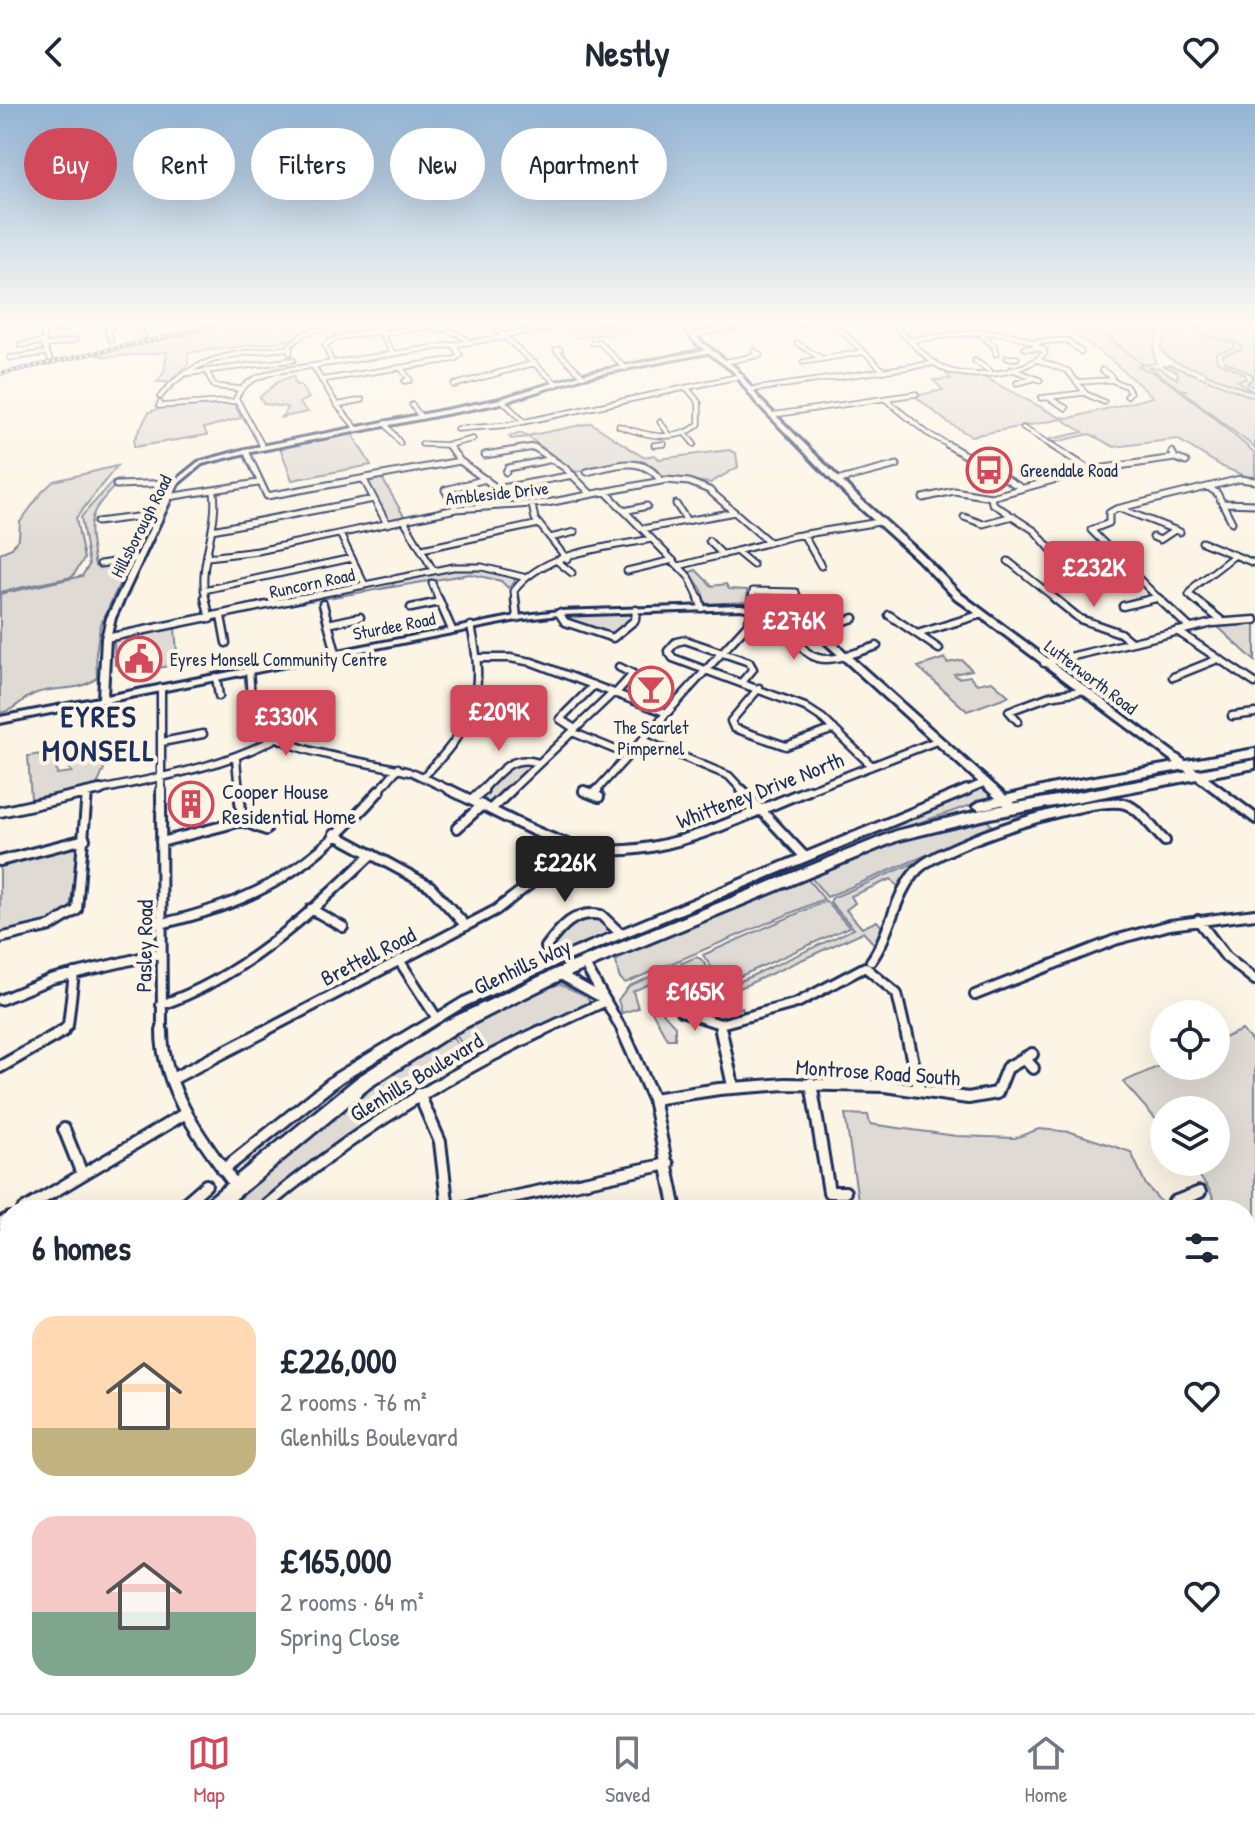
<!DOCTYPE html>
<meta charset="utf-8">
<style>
body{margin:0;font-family:"Patrick Hand",sans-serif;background:#f6f6f7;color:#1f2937;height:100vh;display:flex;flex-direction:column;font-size:30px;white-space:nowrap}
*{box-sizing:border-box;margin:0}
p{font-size:26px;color:#747a83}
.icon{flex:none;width:44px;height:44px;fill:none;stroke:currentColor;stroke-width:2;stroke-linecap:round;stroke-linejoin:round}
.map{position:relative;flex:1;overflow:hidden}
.side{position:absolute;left:0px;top:1096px;width:1256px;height:514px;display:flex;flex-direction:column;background:#fff;border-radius:32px 32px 0 0;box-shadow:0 8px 32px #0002}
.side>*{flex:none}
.guide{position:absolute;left:24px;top:24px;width:800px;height:72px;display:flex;gap:16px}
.tools{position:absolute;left:1150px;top:896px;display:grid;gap:16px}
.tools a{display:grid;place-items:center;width:80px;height:80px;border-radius:50%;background:#fff;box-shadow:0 8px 32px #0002;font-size:40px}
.price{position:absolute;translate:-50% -68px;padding:0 18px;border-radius:8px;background:#d1495b;color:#fff;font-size:26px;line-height:52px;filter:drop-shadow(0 2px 4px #0008)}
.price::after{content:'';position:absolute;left:50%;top:48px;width:24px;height:18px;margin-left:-12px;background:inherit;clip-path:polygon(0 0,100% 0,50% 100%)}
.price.selected{background:#222;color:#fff}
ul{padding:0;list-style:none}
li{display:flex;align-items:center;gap:24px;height:200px;padding:0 32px}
li span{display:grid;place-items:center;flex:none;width:224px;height:160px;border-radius:24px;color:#555}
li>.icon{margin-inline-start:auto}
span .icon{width:96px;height:96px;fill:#fffc;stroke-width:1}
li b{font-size:34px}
h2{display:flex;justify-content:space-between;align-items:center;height:96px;padding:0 32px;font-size:34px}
.chip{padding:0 28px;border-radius:36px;background:#fff;box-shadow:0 8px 32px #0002;font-size:28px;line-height:72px}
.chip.selected{background:#d1495b;color:#fff}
header{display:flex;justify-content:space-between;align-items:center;height:104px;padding:0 32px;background:#fff;font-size:36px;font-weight:700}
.tab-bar{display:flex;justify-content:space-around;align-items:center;height:112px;border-top:2px solid #e0e1e3;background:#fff;font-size:22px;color:#747a83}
.tab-bar a{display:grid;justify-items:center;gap:4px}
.tab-bar .selected{color:#d1495b}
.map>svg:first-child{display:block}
</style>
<header><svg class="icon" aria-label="back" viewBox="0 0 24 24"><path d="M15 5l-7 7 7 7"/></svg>Nestly<svg class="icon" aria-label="heart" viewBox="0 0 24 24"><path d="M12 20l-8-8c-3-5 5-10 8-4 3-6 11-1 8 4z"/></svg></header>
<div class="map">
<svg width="1255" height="1609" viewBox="0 0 1255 1609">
<rect width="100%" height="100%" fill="#fcf5e5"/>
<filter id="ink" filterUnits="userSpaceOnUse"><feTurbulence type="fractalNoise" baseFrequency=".0125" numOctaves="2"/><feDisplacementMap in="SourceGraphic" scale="16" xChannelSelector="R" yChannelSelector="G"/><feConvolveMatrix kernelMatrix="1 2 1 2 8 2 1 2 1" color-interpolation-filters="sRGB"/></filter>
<g filter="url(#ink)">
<path fill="#dfdbd4" stroke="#7d8599" stroke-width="2" d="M232 220H330L302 229 291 236 188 249V260L170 278H157L164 268 167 248 107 253 95 251Z
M565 220H628L634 227 575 234Z
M1062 220H1088L1137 256 1093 220H1162C1154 234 1151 248 1156 259L1145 261 1139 257 1142 261 1137 262C1170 271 1227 326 1255 349V376L1223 363 1177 335 1114 343 1090 330 1051 339 1046 336 1083 328 1062 315 971 332 947 318 915 292 943 286 933 276 951 275 946 269 979 270 1059 313 1070 314 1153 293 1111 256Z
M1174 220H1193L1190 222C1201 238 1219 232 1235 240L1234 244 1216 249 1217 257 1245 270 1246 275 1238 277 1255 289 1206 270V268C1189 262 1170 261 1160 244Z
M1208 220H1255V284L1247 279 1252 275V270L1224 257 1223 251 1241 245 1239 239 1210 232 1197 225Z
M1170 261 1255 294V344L1184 288 1186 286 1180 285 1149 263 1159 264 1177 275 1178 268 1164 262Z
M293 272 296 281H300L309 294 299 299 308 308 279 314 285 310 287 303 264 300 260 293 279 277Z
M229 298 234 299 241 314 204 324 207 331 134 343V336L149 308 164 303Z
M591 319 643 353 655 351 659 355 729 346 736 349 738 363 710 379 663 373 652 361 642 357 576 368 528 333 511 335 509 332 522 329 527 332Z
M351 328 371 361 292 376 280 343Z
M117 362 76 414 84 455 72 473 0 488V449L12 444 19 433 20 418 42 388 54 377Z
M382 374 405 414 388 416 368 378Z
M120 376C86 413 87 413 95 462H106L125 457 129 459 100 522 96 549 97 573C82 589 53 581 34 590 20 596 16 606 0 609V490L82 472 89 461 81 413 113 377Z
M477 464 514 472 515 478 508 484 501 477 470 470 280 502 364 484 365 488 393 482 394 477 450 465Z
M696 466 712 482 726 480 729 485 747 486 748 498 704 500 702 486 690 468Z
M753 487 796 488 802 506 799 518 754 501Z
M634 510 635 515 615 532 568 518 564 512Z
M1255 519V557L1217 522Z
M175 524 178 560 144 567 146 553 151 551H144L143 548 132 550V558L115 561 114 538 120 534Z
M945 554 947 559 962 556 972 566 954 570 958 574 970 572 977 580 992 577 1009 592 967 607 918 563Z
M109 636C110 648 102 677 93 685L36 699 31 694 28 652 54 648 57 670 72 668 67 662 72 650 84 645V641Z
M518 657 532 659V664L492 699 480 696 479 693Z
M977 684 987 685 992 694 892 728 614 841 611 837Z
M984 713 993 723 827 793 808 770 884 739Z
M72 741 78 745 70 807 54 818 0 831V760Z
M914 759 900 785 891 775 851 792 855 799 846 806 862 824 877 817 883 824 875 841 863 828 722 892 732 908 742 903 744 910 718 913 690 895 673 893 665 900 663 909 675 922V935H667L648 900 689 882 700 897 716 890 702 870 686 874 681 866 633 887 638 904 622 909 618 896 629 882 696 853 701 855 723 885 854 825 830 798 832 794Z
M805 772 824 795 625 879 619 873 616 857 621 854 619 851Z
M826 797 849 823 723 880 703 851Z
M594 813 601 815 613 828 557 852 550 851 549 844C562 827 572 816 594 813Z
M559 880 587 892 590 899 471 954 456 931 457 927 517 896Z
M1242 926 1255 941V1182L1246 1163V1106H1219L1209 1085 1189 1058H1216V1006H1164V1045L1153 1038V1033L1161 1021 1123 978 1164 960 1216 962V937Z
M450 929 468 956 373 1016 256 1106H219L345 999Z
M845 1010 868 1011 870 1020 956 1032 1015 1034 1039 1025 1071 1028 1131 1048 1146 1081 1168 1106H864L862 1096H858Z"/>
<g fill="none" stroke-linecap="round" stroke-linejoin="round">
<g stroke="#1b2f5e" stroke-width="7">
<path id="street-far5" d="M44 220V242L50 255
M141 220 139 225 144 233
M376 220 393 250
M490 220 557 280
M794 220H805
M834 220 884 267
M893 220C908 234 921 251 939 262 966 278 1023 271 1045 249 1016 216 950 232 911 236
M44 227 62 225
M381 230C412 225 443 215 469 238
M503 231 551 224
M692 232 746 220
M982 232 994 242 996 250
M111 236 107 226 114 220
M1036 238 1067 236 1081 248
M593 239 599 238 625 264
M797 239 822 255
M20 241 44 238
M44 242 75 236
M1025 244 1044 245
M560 245 556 246 583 272
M290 249V241L305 229 335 220
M10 254 45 249
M1007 254H1017
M975 257 990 267
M1040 257 1068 267 1086 290 1104 298
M725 258 760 251 754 247
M803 258 864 248
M332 259 325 241 336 234 379 227
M313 262 337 301 357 325
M401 264 410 276 405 277
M1011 265 1040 276
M207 268 214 282 240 285
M183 270 293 256
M321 276 455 255 460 251 453 241
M1111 276 1126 282 1130 288 1127 292
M1077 278 1111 276 1112 273 1102 266
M1017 279 1033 275
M454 281 535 259
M749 286 936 259
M160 293C192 251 240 249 289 244
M1041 294 1083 289
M1049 294 1066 304
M886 296 927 329 952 343
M503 297 524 318
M160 299 159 302 237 297
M337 301 362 296
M412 301 421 313
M772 311 916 290
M660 318 669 330
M385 319 400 339
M619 322C644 331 677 340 699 320V299L687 284
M1023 324 1054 343
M457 325 509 321 741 272
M684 328 694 340
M422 340 448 341
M654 341 664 340
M263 343 236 294C244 276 260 272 278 267L505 233
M450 343 448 341 473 335"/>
</g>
<g stroke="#1b2f5e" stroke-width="9">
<path id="street-far4" d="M448 341 460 357 494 382 497 401
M948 341 1020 383
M1051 341 1090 366
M246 347 267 392 460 357
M1172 348 1175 354 1186 358
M485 351 534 343 565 364 591 390
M506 368 508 364 553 355
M587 368C613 362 642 350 660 376
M364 376 387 420
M836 377 897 361
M116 381 175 379
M1208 383 1217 389 1232 418
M496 385 573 371
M606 388 689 473 700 496
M168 393 258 379
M991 393 1090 366 1175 354
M991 393 992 399 1035 427 1053 448 1070 458 1124 460
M923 394 954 387 991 393
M1223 399 1255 400
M676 400 687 417
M532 401 535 415 567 455
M456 405 445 386 486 375
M1121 405 1180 428
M624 407 647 402
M964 413 983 420 1013 412
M404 416 433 466
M97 418 160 410
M642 425 735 408
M212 426 374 395
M340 430 365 481
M803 430 821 462
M1153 433 1160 436 1175 426
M550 434 575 428
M709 437 723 451
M1202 438 1254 459
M422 445 539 420
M736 447 753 461
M208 453 258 447 456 405 547 399 666 376 689 378 709 386 769 438
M557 457 572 469
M1008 457 1057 496
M100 460 139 454
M679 462 794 432 879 418
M627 467 673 456
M432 479 439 496
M204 486 352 454
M206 496C197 460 219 424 214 388
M291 496 453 463H482L523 473
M515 496 514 487C544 447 606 444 652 435
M752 496 753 487 796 488 798 496
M1148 496 1157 494
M1160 496 1091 426 1109 419V409L1116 405 1240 375 1255 377
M1196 496 1189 491 1195 482 1235 451"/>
</g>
<g stroke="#1b2f5e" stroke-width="11">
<path id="street-far3" d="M205 494 210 515
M438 494 452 526
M515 494 517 514
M699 494 702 504
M798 494 803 511 799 518
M1054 494 1080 515 1120 529 1131 538
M1158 494 1190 524
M1193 494 1222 517
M323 500 336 549
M1123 502 1156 494
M411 504 440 498
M751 504 752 494
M559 509 565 518 613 534 635 516 636 506
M889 511 939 545
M221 512 226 539
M328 520 360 513
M812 524 797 537C810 556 823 558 845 552
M815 526 854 514
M1177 527 1255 579
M917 530 979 511
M106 534 301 494
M846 552 877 542
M476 554H510L532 558 667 609
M1044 559 1213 519 1255 516
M249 567C251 582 249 603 257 616 279 651 371 657 409 668
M216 573 219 592
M1173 573 1218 555
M742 578 753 565 749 558 685 536 676 538 668 547 673 554 805 603 822 614 872 662
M161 584V688
M759 584 731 617 734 624 786 642 834 625
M615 590 633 570 619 563
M1232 612 1255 609
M1018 617 1009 607 1050 592 1080 587
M575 625 560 615 594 581
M572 628 628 651
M643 636 729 672 744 688
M162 638 203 630
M236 655 239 688
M414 669 454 688
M423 673C472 623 487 592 471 522
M91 688C154 674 219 665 276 634
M378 688 398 664
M480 688C500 669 510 649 539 659
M509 688 613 589
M595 688 747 521 754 504
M804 688 939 636
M962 688 986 678"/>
</g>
<g stroke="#1b2f5e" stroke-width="14">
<path id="street-far2" d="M161 686 162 929
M450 686C487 703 524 725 562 738 645 767 733 715 809 686
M742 686 805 753
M584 687 599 693
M593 690 597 686
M472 696 483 686
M491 705 511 686
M0 708 100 686
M242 717 266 726
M457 724 482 701
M334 730 430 782 466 822
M161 738 242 717 239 686
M0 757 85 735
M311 805 343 823
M1198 816 1226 853 1255 876
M164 819C264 796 312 762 380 686
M0 834 51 822 77 806 87 689
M399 856 436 913
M871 857C891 830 894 789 918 765 943 740 1091 691 1125 700 1141 705 1153 726 1165 737
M551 859 546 843C560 824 575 805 601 811L621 830
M584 859 624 929
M559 870 602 894
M975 891 1115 836 1170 821 1255 810
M0 896 51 875 161 849
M161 901C247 871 307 811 372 750
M681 907 720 920
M61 929 68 921 74 869
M261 929 496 806 530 780 563 739
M413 929 464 898 551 859 967 686
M537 929 606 897
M722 929 720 920 797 899 865 863 897 890 906 929"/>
</g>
<g stroke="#1b2f5e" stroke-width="16">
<path id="street-far1" d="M162 927C162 984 203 1039 236 1082
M623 927 653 995 676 1106
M721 927 733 982
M906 927 919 985
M1024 954 1033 964
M0 963 63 927
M172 975 265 927
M811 979 829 1088H845
M419 990 440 1038 448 1106
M653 995 719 985 785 980 885 982 968 994 997 989 1007 964 1032 950
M64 1025 82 1070
M223 1066 338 974 416 927
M23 1106 186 1009
M177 1106 206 1081
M261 1106C346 1033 439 975 541 927
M451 1106 668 1060
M1171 1106 1174 1098 1200 1088
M0 1119 10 1114
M0 1146 10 1140"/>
</g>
<g stroke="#1b2f5e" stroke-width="19">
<path id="street" d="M0 1260 10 1251
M1246 1289 1255 1314
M0 1347 10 1338
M761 1600 763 1609"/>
</g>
<g stroke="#1b2f5e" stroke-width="6">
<path id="secondary" d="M710 245 712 248 584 273 497 300 246 349 202 360 178 380 115 514 110 534 107 592 517 512 559 507 741 501 789 511 821 526 1014 699 1015 701 1014 703H1006L815 530 783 515 741 505 559 511 517 516 0 619V613L99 594 102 534 107 514 172 379 198 358 246 345 496 296 583 270Z
M0 1539H10V1557H0Z
M1246 1581 1255 1583V1603L1245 1600H1246Z
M141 1600H175L180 1602 183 1609H150L144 1607Z
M515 1600H570L567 1607 561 1609H507L510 1602Z"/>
</g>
<g stroke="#1b2f5e" stroke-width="6">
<path id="primary" d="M681 220H686L700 237 737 265 760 296 855 390 923 451 961 490 1255 709V719L955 494 917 455 849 394 756 298 733 267 696 239Z"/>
</g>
<g stroke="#1b2f5e" stroke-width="6">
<path id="highway" d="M1255 645V653L1055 688 979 706 973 702 979 698 1055 680Z
M1255 656V664L990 714 899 736 564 874 456 928 370 983 222 1106H199L202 1100 358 973 444 918 554 866 896 727 990 704Z
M10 1275V1299L0 1305V1281Z"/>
</g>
<use href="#street-far5" stroke="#fcf5e5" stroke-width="4"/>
<use href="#street-far4" stroke="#fcf5e5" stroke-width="5"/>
<use href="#street-far3" stroke="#fcf5e5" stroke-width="6"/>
<use href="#street-far2" stroke="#fcf5e5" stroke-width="8"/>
<use href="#street-far1" stroke="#fcf5e5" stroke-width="10"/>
<use href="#street" stroke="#fcf5e5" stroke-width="13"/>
<use href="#secondary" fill="#fcf5e5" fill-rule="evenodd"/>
<use href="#primary" fill="#fcf5e5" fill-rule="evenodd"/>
<use href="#highway" fill="#fcf5e5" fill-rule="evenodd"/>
<g stroke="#1b2f5e" stroke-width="4">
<path id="rail" d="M0 270 224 220"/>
</g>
<use href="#rail" stroke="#fcf5e5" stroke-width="2" stroke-dasharray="3" stroke-linecap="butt"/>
</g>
</g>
<linearGradient id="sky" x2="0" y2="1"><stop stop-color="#92b4d5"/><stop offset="0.49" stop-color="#fefaf3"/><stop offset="1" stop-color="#fefaf3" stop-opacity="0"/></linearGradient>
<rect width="1255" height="446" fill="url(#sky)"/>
<defs>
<g id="bus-ring" transform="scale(2.3)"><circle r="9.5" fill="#fcf5e5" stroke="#d1495b" stroke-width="1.5"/><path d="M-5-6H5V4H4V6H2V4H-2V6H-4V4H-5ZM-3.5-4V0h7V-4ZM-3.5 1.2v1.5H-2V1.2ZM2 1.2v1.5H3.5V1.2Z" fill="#d1495b"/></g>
<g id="civic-ring" transform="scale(2.3)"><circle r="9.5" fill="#fcf5e5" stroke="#d1495b" stroke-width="1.5"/><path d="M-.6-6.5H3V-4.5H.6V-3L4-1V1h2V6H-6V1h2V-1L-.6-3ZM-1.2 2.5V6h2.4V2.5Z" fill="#d1495b"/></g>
<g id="bar-ring" transform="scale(2.3)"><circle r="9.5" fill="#fcf5e5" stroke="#d1495b" stroke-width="1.5"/><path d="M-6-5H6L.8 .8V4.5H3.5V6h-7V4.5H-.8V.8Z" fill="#d1495b"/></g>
<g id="building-ring" transform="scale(2.3)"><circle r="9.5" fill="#fcf5e5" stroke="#d1495b" stroke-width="1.5"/><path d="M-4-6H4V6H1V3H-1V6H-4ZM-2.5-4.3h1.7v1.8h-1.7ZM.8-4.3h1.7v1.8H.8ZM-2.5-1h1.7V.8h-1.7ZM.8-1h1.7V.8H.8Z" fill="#d1495b"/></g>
</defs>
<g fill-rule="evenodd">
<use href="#bus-ring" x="989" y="366"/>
<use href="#civic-ring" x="139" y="555"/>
<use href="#bar-ring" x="651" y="585"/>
<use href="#building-ring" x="191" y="700"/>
</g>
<g text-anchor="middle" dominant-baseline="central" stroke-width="8" stroke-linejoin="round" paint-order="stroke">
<g font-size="18" fill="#1b2f5e" stroke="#fcf5e5" text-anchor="start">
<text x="1020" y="366">Greendale Road</text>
<text x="170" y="555">Eyres Monsell Community Centre</text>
<text x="651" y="623" text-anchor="middle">The Scarlet<tspan x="651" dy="21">Pimpernel</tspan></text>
</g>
<g font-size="18" fill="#1b2f5e" stroke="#fcf5e5">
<text transform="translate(497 389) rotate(-6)">Ambleside Drive</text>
<text transform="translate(141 422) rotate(-63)">Hillsborough Road</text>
<text transform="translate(312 479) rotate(-12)">Runcorn Road</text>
<text transform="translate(394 522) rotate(-11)">Sturdee Road</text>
<text transform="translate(1091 573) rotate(37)">Lutterworth Road</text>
</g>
<g font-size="22" fill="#1b2f5e" stroke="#fcf5e5">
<text transform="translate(760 686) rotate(-21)">Whitteney Drive North</text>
<text transform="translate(144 842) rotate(-89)">Pasley Road</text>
<text transform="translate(368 852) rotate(-27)">Brettell Road</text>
<text transform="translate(522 862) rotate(-25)">Glenhills Way</text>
<text transform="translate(878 968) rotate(4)">Montrose Road South</text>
<text transform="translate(416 973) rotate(-31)">Glenhills Boulevard</text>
</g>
<g font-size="22" fill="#1b2f5e" stroke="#fcf5e5" text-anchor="start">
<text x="222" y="687">Cooper House<tspan x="222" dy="25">Residential Home</tspan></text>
</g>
<g font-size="30" font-weight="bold" letter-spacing="2" fill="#1b2f5e" stroke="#fcf5e5">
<text x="99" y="612">EYRES<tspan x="99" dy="34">MONSELL</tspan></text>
</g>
</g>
</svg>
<div class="tools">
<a><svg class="icon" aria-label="locate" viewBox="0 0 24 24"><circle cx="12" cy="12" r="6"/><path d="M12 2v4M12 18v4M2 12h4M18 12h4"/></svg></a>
<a><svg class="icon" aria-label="layers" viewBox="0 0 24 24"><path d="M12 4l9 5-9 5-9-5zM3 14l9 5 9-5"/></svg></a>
</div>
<b class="price" style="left:1094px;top:505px">£232K</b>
<b class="price" style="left:794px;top:558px">£276K</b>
<b class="price" style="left:499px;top:649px">£209K</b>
<b class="price" style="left:286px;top:654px">£330K</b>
<b class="price selected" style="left:565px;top:800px">£226K</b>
<b class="price" style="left:695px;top:929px">£165K</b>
<div class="guide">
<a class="chip selected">Buy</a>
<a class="chip">Rent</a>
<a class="chip">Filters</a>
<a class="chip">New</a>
<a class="chip">Apartment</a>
</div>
<section class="side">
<h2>6 homes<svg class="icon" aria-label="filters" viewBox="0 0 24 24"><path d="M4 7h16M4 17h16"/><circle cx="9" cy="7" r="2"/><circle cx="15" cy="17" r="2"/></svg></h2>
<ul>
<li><span style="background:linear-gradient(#ffd9b3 70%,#c2b280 0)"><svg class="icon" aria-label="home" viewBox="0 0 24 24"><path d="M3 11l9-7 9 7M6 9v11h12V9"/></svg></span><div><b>£226,000</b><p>2 rooms · 76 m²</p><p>Glenhills Boulevard</p></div><svg class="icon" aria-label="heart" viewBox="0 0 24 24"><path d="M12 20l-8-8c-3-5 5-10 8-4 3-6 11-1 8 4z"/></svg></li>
<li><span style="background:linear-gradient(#f6c9c9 60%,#7fa58c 0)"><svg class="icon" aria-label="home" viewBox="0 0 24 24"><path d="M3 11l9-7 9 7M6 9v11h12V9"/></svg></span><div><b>£165,000</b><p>2 rooms · 64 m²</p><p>Spring Close</p></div><svg class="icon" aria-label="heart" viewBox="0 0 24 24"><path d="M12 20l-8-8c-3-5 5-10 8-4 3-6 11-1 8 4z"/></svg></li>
</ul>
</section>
</div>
<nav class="tab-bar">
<a class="selected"><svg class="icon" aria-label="map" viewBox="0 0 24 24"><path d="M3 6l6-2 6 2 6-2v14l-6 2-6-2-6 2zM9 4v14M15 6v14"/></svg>Map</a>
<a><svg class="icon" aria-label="saved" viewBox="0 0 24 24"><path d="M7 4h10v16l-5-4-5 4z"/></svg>Saved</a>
<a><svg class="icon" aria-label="home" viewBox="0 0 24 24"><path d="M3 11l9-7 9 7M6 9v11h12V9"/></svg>Home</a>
</nav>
